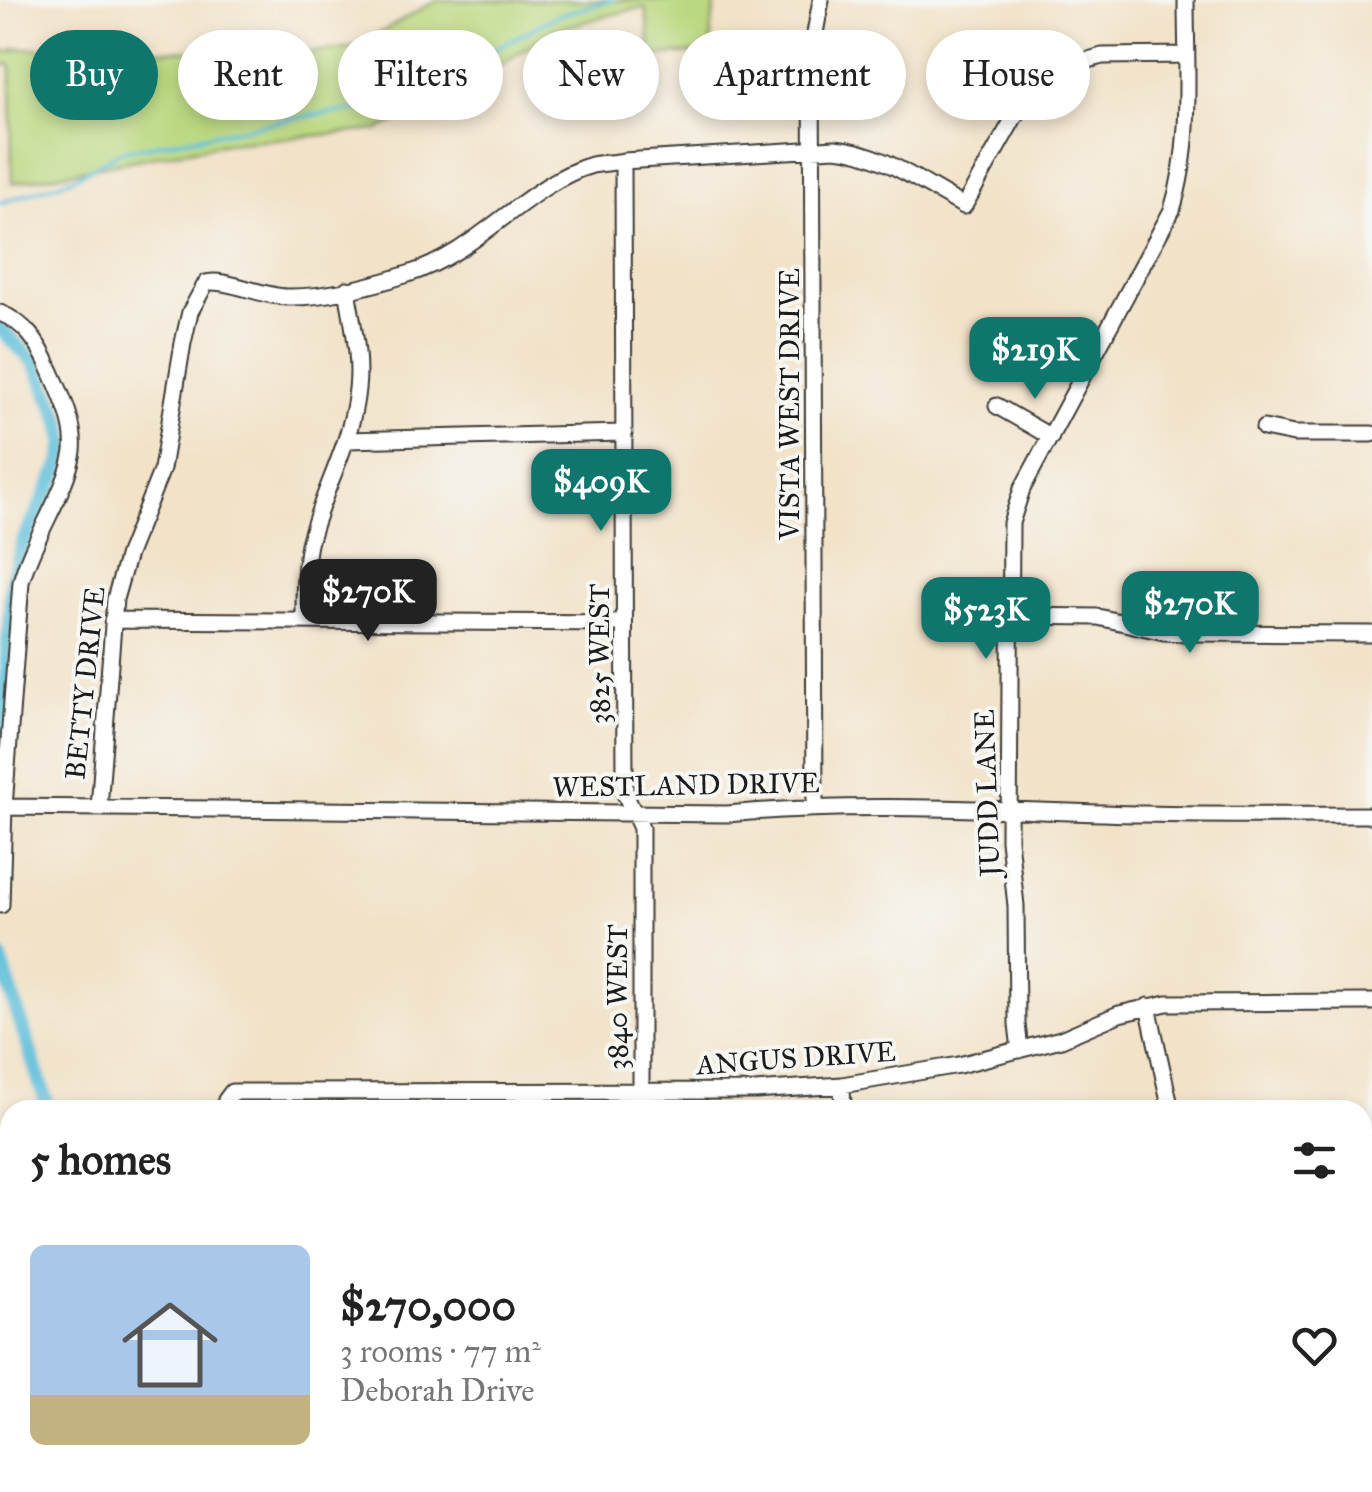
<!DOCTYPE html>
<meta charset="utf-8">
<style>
body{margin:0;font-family:"IM FELL Great Primer",serif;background:#f6f6f6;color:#222;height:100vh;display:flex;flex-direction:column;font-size:38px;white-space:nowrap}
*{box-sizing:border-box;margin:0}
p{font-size:32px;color:#767676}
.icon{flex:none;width:55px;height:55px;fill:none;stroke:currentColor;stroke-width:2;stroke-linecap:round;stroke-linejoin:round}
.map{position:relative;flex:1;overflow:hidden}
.side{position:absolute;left:0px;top:1100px;width:1372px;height:392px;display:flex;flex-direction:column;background:#fff;border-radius:30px 30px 0 0;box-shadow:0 5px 15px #0003}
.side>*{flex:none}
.top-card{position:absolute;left:30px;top:30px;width:1312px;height:90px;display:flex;gap:20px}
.price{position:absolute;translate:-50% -85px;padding:0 22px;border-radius:20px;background:#0f766e;color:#fff;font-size:32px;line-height:65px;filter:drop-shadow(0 2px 5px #0008)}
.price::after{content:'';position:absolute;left:50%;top:60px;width:30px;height:22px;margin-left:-15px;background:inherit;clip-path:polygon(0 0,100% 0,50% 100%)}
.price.selected{background:#222;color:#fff}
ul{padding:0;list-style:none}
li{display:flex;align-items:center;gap:30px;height:250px;padding:0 30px}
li+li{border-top:2px solid #e0e0e0}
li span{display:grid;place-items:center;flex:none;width:280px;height:200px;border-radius:15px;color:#555}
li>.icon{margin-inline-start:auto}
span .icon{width:120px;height:120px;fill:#fffc;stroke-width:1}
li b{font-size:42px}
h2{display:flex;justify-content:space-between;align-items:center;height:120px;padding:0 30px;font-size:42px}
.chip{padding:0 35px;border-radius:45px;background:#fff;box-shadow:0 5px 15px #0003;font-size:35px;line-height:90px}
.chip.selected{background:#0f766e;color:#fff}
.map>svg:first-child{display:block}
</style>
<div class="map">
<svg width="1372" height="1492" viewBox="0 0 1372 1492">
<rect width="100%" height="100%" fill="#f6f6f2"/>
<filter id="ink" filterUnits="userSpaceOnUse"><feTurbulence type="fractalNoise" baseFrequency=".01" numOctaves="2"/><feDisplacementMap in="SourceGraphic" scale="20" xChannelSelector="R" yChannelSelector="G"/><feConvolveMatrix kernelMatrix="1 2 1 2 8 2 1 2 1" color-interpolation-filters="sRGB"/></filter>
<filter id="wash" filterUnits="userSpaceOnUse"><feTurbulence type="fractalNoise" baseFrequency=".0048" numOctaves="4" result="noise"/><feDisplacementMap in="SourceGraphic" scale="40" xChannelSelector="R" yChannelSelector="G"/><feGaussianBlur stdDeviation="2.25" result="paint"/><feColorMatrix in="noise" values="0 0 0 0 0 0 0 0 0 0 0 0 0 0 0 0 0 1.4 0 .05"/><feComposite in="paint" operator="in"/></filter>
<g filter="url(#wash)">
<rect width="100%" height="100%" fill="#f2e2c8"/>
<path fill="#bad87f" stroke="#6b7a4e" stroke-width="2.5" d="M437 0H716L711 29V52L651 56 646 8 634 9 553 30 464 90 379 130 226 143 12 183 11 65 0 64V51H13L14 48 309 53 357 46Z
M535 1483H720V1492H535Z"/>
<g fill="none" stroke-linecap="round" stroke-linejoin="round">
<path stroke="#5bbed9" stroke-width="4" d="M0 203 71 179 122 151 314 115 384 107 558 15 613 0"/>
<path stroke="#5bbed9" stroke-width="15" d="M0 328 35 363 61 421 65 444 62 462 25 538 13 577 2 736
M0 958 49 1110
M0 1292 10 1281"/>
</g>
</g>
<g filter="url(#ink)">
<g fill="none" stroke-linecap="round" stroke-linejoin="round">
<g stroke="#3c3a36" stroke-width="19">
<path id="minor" d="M623 161 625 794 641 828V1091
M0 313C26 323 39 344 50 369 61 394 76 424 73 451 67 492 32 539 21 582L4 807 1 905
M997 406 1051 437
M1264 428 1294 434H1372
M347 440 623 433
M1009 616 1098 617 1164 632 1185 633 1372 634
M112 620 624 623
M304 621C304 595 304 570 309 544 322 491 352 444 357 389 361 356 352 322 347 289
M0 807 727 814C865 801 1005 811 1144 814 1220 816 1296 815 1372 815
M99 808 115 599 128 554 162 469 183 343 190 312 206 283C222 277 263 297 287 297 327 298 371 286 408 274 478 253 528 183 592 165 602 163 613 163 623 161L835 148C882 152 922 184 964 206L1032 86 1058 69 1102 56 1186 55
M815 808 812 50 821 0
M1148 1006 1171 1110
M1020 1050 1017 1024 1016 906 1009 840 1011 523 1022 489 1172 210C1193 143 1186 69 1186 0
M842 1085 843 1110
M225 1110 226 1100 232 1092 755 1091 842 1085 959 1065 1061 1039 1119 1014 1167 1003 1372 1002
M525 1482 526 1492
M1214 1482V1492
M110 1492 112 1482
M864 1492 867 1482"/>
</g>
<use href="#minor" stroke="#fff" stroke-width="15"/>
</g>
</g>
<g text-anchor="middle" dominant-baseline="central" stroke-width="8" stroke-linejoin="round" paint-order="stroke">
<g font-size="28" fill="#1c1c1c" stroke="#f6f6f2">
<text transform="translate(789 404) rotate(-90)">VISTA WEST DRIVE</text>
<text transform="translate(599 654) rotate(-90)">3825 WEST</text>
<text transform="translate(85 683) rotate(-84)">BETTY DRIVE</text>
<text transform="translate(686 785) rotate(-1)">WESTLAND DRIVE</text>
<text transform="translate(987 793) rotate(-92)">JUDD LANE</text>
<text transform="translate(617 997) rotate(-90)">3840 WEST</text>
<text transform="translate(796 1058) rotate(-4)">ANGUS DRIVE</text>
</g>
</g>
</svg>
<b class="price" style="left:1035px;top:402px">$219K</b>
<b class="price" style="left:601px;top:534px">$409K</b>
<b class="price selected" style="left:368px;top:644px">$270K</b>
<b class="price" style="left:1190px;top:656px">$270K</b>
<b class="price" style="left:986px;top:662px">$523K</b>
<div class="top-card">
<a class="chip selected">Buy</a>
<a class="chip">Rent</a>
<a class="chip">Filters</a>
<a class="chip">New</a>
<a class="chip">Apartment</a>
<a class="chip">House</a>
</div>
<section class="side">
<h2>5 homes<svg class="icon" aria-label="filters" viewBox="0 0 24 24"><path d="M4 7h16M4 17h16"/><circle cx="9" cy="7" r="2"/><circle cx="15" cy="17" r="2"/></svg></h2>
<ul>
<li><span style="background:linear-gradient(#a9c7e8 75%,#c2b280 0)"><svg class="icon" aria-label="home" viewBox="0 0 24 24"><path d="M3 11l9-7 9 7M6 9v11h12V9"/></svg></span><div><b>$270,000</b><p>3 rooms · 77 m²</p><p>Deborah Drive</p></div><svg class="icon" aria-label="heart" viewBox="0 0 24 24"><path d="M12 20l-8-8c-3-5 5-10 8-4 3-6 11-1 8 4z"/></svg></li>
</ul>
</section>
</div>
